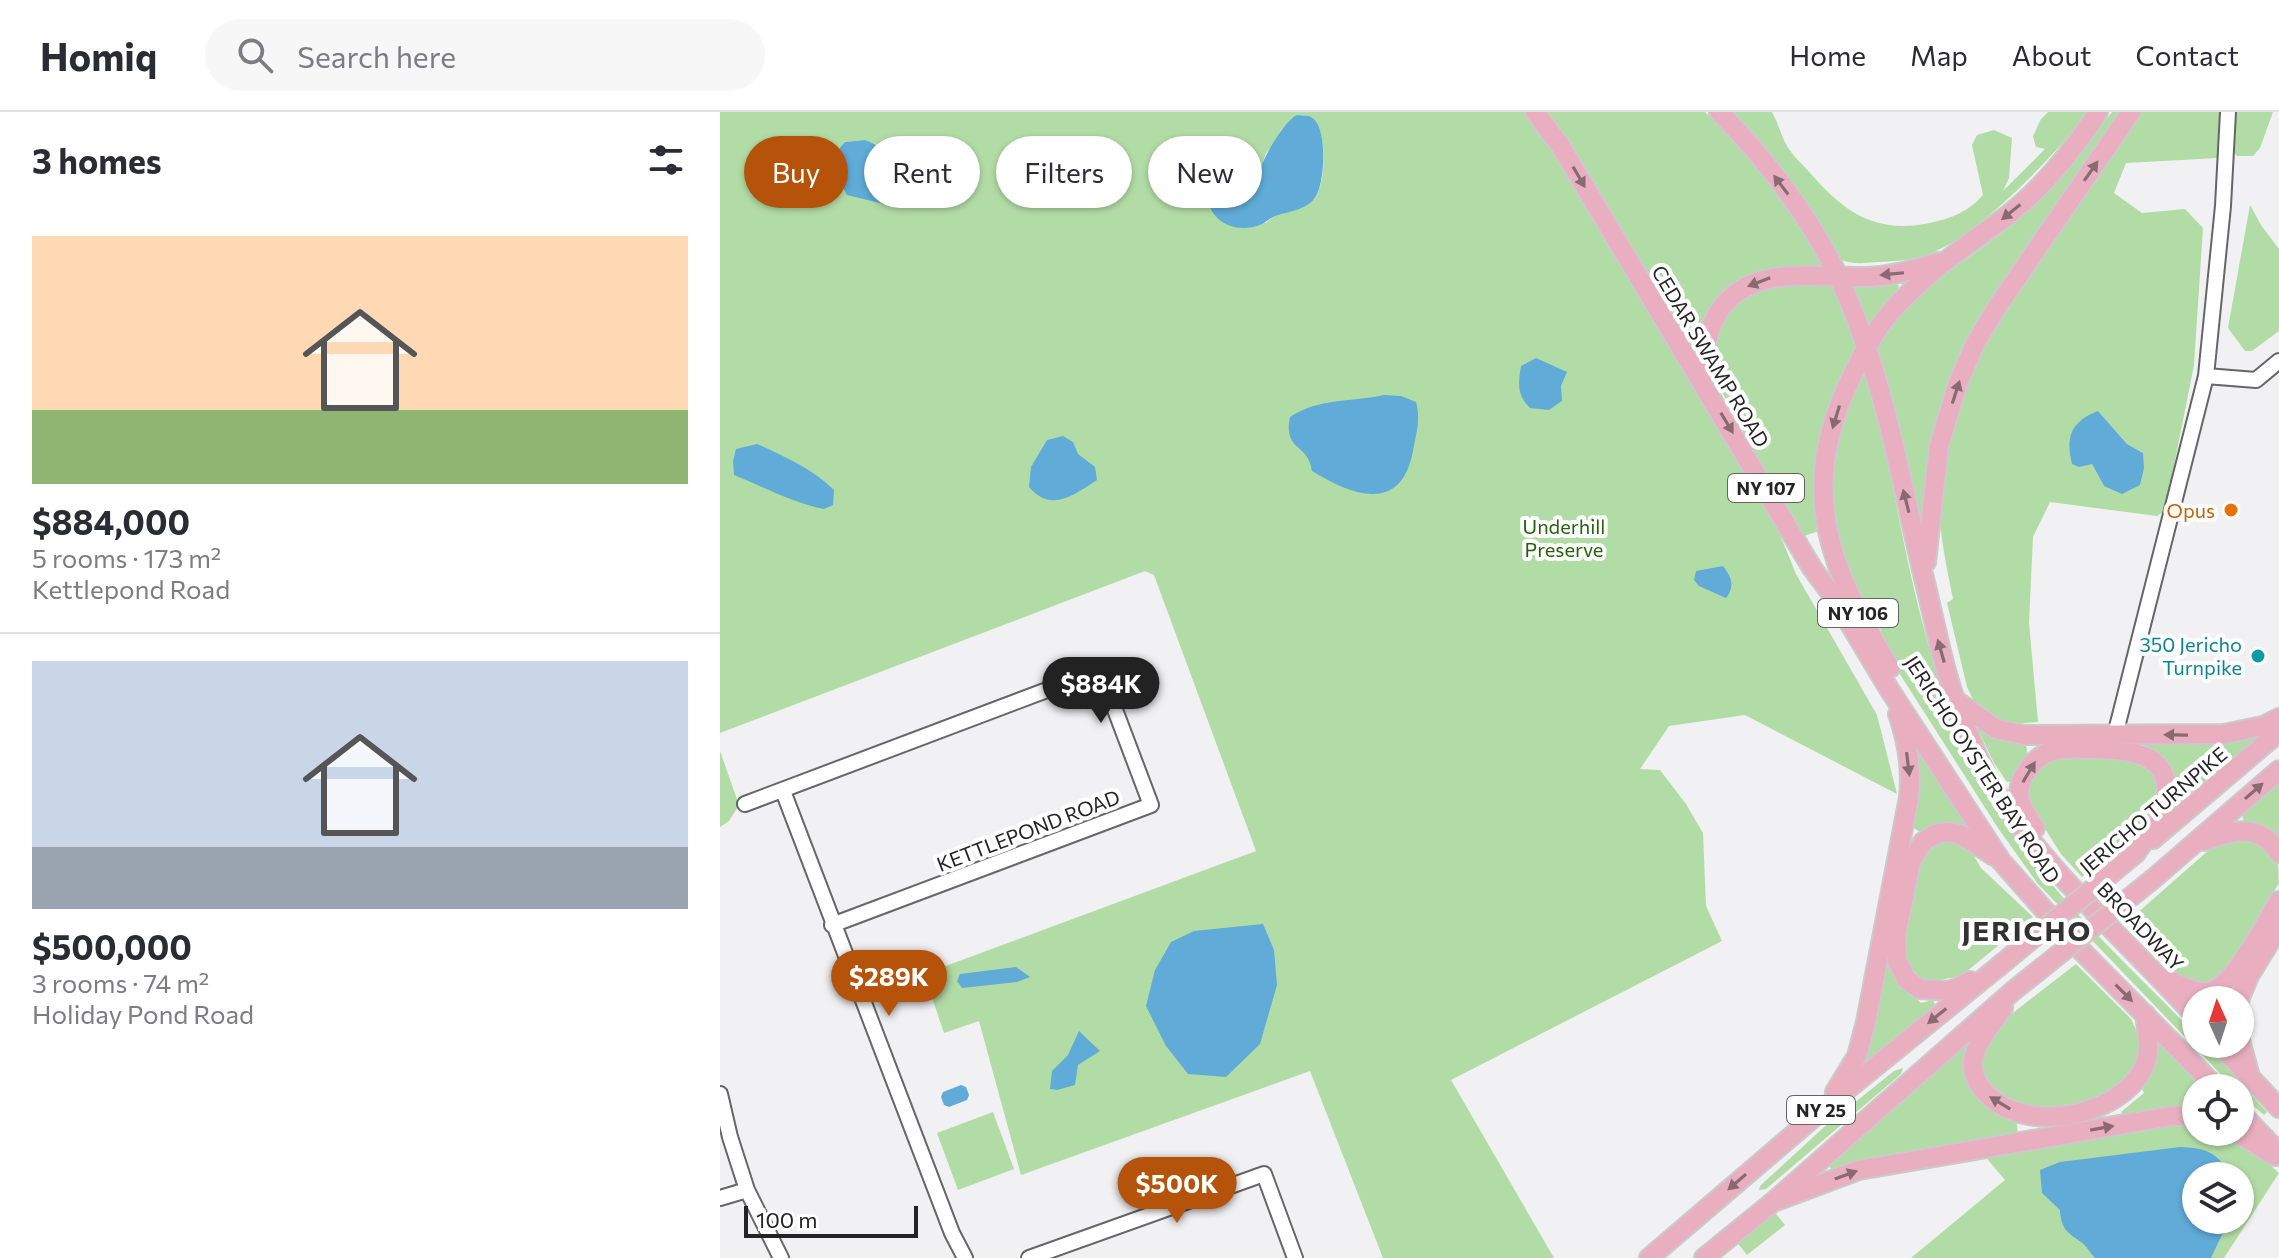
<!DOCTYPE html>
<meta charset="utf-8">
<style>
body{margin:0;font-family:Commissioner,sans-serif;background:#f7f7f7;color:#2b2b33;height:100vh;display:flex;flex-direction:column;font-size:30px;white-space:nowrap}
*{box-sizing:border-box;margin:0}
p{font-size:26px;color:#7c7c81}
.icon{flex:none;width:44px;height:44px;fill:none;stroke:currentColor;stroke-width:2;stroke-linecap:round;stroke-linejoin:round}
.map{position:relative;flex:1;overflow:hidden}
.side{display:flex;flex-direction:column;background:#fff;width:720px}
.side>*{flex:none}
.hud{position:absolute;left:24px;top:24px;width:760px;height:72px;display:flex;gap:16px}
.needle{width:52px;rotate:357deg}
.buttons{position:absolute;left:1462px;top:874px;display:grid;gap:16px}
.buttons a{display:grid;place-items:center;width:72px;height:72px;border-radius:50%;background:#fff;box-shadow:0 2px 6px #0004;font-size:40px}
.scale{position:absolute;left:24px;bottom:20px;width:174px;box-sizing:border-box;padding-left:8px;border:4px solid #252425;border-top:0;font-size:22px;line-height:28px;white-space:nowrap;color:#252425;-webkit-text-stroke:6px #fefeff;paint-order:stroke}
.price{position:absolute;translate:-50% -68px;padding:0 18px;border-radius:28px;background:#b45309;color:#fff;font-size:26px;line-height:52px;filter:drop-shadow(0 2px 4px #0008)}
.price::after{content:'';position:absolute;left:50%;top:48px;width:24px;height:18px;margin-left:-12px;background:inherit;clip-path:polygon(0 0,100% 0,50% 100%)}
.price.selected{background:#222;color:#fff}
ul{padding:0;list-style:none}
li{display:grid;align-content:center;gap:16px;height:424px;padding:0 32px}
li+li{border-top:2px solid #e1e1e2}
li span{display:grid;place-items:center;height:248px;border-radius:0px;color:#555}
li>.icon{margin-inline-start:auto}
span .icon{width:144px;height:144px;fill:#fffc;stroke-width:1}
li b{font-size:34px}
h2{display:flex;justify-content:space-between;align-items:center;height:96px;padding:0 32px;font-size:34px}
.pill{padding:0 28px;border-radius:36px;background:#fff;box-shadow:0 2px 6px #0004;font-size:28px;line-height:72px}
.pill.selected{background:#b45309;color:#fff}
header{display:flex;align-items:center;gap:48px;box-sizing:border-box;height:112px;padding:0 40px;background:#fff;border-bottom:2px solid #e1e1e2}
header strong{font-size:38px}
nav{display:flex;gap:44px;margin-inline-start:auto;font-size:28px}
.search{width:560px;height:72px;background:#f7f7f7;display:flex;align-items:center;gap:20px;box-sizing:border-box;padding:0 28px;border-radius:44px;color:#7c7c81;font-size:30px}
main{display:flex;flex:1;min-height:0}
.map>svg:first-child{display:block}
</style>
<header>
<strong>Homiq</strong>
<div class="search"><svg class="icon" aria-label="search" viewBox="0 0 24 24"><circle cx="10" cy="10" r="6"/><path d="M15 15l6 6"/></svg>Search here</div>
<nav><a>Home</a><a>Map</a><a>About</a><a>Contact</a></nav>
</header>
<main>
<section class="side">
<h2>3 homes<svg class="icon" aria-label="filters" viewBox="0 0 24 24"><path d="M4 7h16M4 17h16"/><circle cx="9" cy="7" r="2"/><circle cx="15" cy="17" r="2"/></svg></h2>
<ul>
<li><span style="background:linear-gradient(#ffd9b3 70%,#8fb573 0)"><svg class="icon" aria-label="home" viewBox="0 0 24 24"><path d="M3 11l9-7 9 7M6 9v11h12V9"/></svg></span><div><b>$884,000</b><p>5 rooms · 173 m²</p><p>Kettlepond Road</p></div></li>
<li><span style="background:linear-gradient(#c9d6e8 75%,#9aa5b1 0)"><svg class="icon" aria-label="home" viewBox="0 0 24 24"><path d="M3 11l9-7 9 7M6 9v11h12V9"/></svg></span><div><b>$500,000</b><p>3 rooms · 74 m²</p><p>Holiday Pond Road</p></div></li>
</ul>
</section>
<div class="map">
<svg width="1559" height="1146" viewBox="0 0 1559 1146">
<rect width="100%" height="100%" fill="#f1f0f2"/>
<path fill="#b2dca5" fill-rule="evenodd" d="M0 0H806L842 53 1051 401 1076 462 1157 603 1177 682 1025 603 949 614 920 657 940 658 966 692 983 721 986 794 1002 829 731 968 834 1146H663L590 959 301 1063 259 909 224 921 204 862 536 739 434 463 425 459 0 621ZM577 3C583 4 589 2 594 7 607 21 606 71 595 86 583 102 559 96 546 111L496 81 522 77 539 62 546 41 554 33 561 18ZM145 28 167 36 134 83H128C117 61 106 50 125 30Z
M828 0H985C1034 44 1071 100 1105 155H1063L1028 164 999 186 976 246 890 104 868 62Z
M1001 0H1052C1058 11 1061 23 1067 34 1073 44 1083 53 1091 62 1125 101 1156 122 1210 111 1232 106 1248 100 1263 83L1252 33 1257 23 1274 18 1292 26 1289 66 1283 79 1325 37 1316 35 1313 24 1321 7 1328 0H1369C1334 43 1251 135 1196 146 1184 149 1171 149 1159 150 1141 151 1128 154 1112 143Z
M1392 0H1399L1364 57 1281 174 1209 345 1201 411H1196L1153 236C1172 214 1190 192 1212 173 1245 146 1283 124 1313 94 1342 65 1367 33 1392 0Z
M1418 0H1500L1498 46 1406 51 1394 81 1422 101 1465 97 1483 116 1474 253 1445 399 1437 404 1330 390 1313 425 1309 511 1318 610 1283 613 1256 594 1247 575 1227 491 1233 487C1228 461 1222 435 1220 409 1209 268 1342 110 1418 0ZM1378 299 1407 332 1423 341 1384 374 1372 352Z
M1513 0H1553L1540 36 1533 44H1517L1513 40Z
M1530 93 1541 113 1559 137V219L1532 239H1525L1508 216Z
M1171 169 1179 174 1174 189 1149 220 1129 172Z
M1114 171 1139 235 1113 288 1099 419 1084 424 1034 341 1001 278 993 247 997 218 1014 192 1036 175Z
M1141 259 1147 260 1156 290C1186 434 1204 585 1286 711 1337 790 1411 855 1476 923V932H1485L1547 1000 1544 1003 1520 982V976H1514L1318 772 1278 716 1176 556 1160 516 1158 503 1148 509C1139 487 1126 464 1119 440 1103 379 1117 315 1141 259Z
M1255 611 1305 627 1308 644 1294 669 1287 670 1274 651Z
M1538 619 1541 624 1451 702 1443 649 1445 646 1417 629Z
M0 639 19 693 9 709 0 715Z
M1338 643 1412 644 1427 650 1442 677 1436 704 1425 706 1403 731 1362 765 1341 742 1324 715 1312 704 1306 691 1307 674 1315 657Z
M1200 644 1247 715 1244 719 1202 721 1190 714 1196 647Z
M1559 671V725L1543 714 1524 709 1522 703Z
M1228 724 1250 737 1261 756 1313 805 1241 864 1219 868V872C1158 873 1193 776 1200 743Z
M1529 725 1547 735 1558 752 1559 771 1505 862 1487 874 1458 866 1445 853 1451 848 1437 840 1406 811 1498 730Z
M1167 835 1178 869 1201 891 1213 888 1215 893H1220L1133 966Z
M1356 852 1411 907 1419 924 1420 945 1395 977 1365 992 1335 997 1304 993 1275 979 1262 966 1259 945 1276 914Z
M1250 929 1246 949 1296 1006 1298 1022 1111 1057 1109 1054Z
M1440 931 1485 976H1476V996L1405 1005 1401 1000 1424 981 1420 973 1434 936Z
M1183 956 1181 962 1046 1077 1039 1078 1040 1074 1103 1016 1174 959Z
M273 1000 294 1057 238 1078 217 1021Z
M1476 1010V1020H1510L1520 1026 1559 1061 1504 1146H1191L1285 1068 1263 1042 1453 1011ZM1476 1064H1520V1108H1476Z
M1049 1093 1065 1113 1027 1143 1012 1124Z"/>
<path fill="#60abd8" d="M577 3C583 4 589 2 594 7 607 19 605 69 596 84 589 97 571 99 558 103 551 105 548 109 542 112 523 121 498 115 490 95L496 81 521 77 527 63 539 62C542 47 564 9 577 3Z
M145 28C175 39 188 56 175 88L164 92 127 83C116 61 106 50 125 30Z
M816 246 847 260 841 274 842 289 829 298 810 296C797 283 798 272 801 254Z
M664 283 681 284 696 290C701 308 696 321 693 339 681 402 633 384 592 359 588 330 563 340 570 305 598 286 632 290 664 283Z
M1378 299 1407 332 1423 341 1424 356 1420 373 1402 382 1384 374 1372 352 1359 355 1352 352C1345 324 1352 309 1378 299Z
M343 324 353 330 358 342 375 355 377 368C354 383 331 401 309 375L311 355 327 328Z
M37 332C64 344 93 357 114 378L113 393 104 397C72 391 44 375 14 363L13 349 16 337Z
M1003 454C1012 466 1015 474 1006 486L979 474 974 468 976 459Z
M543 812 554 838 557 873 540 932 506 965 468 962 446 934 426 894 435 858 451 830 474 819Z
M296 855 310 865 297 870 242 876 237 869 240 862Z
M359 919 380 939 358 953 355 973 337 978 330 977 332 959 348 943Z
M241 973 246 975 249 983 247 988 229 995 224 993 221 985 223 980Z
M1460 1035C1486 1036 1498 1040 1510 1064H1476V1108H1509L1491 1146H1375C1370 1141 1367 1134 1361 1130 1347 1120 1341 1117 1340 1098L1322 1081 1320 1058 1340 1050Z"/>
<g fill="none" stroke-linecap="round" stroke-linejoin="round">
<g stroke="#666668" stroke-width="18">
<path id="minor" d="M1486 264 1536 268 1559 249
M1395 623 1486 264 1503 94 1508 0
M63 679 232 1121 245 1146
M25 692 380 558 431 693 112 813
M0 982 10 1025 27 1078 0 1086
M27 1078 61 1146
M309 1146 544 1062 575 1146"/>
</g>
<g stroke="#cbcacb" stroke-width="22">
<path id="major" d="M815 0 840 33 1092 456 1115 487 1169 577 1281 749 1349 826 1497 976
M999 0C1053 54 1103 122 1131 194 1166 279 1182 373 1203 462 1216 514 1225 570 1247 619 1256 641 1266 665 1279 684 1333 767 1411 832 1476 905
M982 270C984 251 985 228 993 210 1022 149 1092 166 1147 165 1172 164 1195 158 1219 150
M1206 450 1219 334 1238 271 1255 232 1277 195 1411 0
M1170 556C1111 458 1077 383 1129 270 1142 243 1156 215 1177 193 1193 177 1209 161 1227 148 1251 129 1277 113 1300 93 1331 66 1356 34 1378 0
M1238 590 1276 617 1304 623 1504 622 1543 614 1559 606
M1315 716C1310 708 1303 698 1300 689 1295 667 1315 642 1336 638 1347 635 1361 637 1373 637 1404 638 1448 638 1447 682 1447 704 1427 724 1416 741
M1433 727 1559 620
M1484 729C1513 718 1539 710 1559 741
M1433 767 1559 658
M1448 867C1458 873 1471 880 1484 880 1512 881 1545 811 1559 789
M1250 869 1230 879 1200 877 1187 868 1177 849 1176 823 1191 749 1203 730 1215 722 1227 720 1240 722 1274 744
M1519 888 1529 864 1559 815
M1283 896C1273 911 1255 931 1253 949 1252 962 1258 974 1267 982 1306 1023 1398 1005 1423 957 1432 940 1427 920 1425 902
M1520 928 1529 961
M1499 932 1559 996
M1115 980 1137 944 1146 910 1189 685C1192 657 1187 628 1178 602
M1520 1000 1559 1041
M1516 1020 1555 1044
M1053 1090 1139 1058 1451 1004H1476
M929 1146 1108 993 1278 855
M984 1146 1053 1090 1293 879"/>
</g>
<use href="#minor" stroke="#fff" stroke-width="14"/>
<use href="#major" stroke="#e9afc0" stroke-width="18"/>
<g stroke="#cbcacb" stroke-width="22" stroke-linecap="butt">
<path id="major-bridge" d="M1278 855 1416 741
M1293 879 1433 767"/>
</g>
<use href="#major-bridge" stroke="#e9afc0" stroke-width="18"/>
</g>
<defs><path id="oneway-solid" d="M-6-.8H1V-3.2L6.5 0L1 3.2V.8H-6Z" transform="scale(2)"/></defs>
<g fill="#876a72">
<use href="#oneway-solid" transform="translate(1371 59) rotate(-55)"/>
<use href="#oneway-solid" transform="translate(859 65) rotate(60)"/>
<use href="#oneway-solid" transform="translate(1061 73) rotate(-127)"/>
<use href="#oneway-solid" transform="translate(1291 100) rotate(141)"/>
<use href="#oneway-solid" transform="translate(1172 162) rotate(174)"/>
<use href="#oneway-solid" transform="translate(1039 170) rotate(159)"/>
<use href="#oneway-solid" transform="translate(1236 280) rotate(-72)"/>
<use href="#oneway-solid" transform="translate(1116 305) rotate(107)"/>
<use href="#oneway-solid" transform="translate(1007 311) rotate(59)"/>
<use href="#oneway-solid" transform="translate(1186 389) rotate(-104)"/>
<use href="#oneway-solid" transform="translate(1221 539) rotate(-106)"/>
<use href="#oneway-solid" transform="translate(1456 623) rotate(-179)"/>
<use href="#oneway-solid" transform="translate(1188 652) rotate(83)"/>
<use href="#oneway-solid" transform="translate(1309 660) rotate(-59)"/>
<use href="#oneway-solid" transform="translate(1534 679) rotate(-41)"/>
<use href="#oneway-solid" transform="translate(1404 881) rotate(45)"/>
<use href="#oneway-solid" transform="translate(1217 904) rotate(141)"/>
<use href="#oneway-solid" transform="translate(1280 991) rotate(-149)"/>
<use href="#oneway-solid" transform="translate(1382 1016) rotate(-10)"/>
<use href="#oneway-solid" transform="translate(1126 1063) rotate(-20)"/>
<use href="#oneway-solid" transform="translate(1017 1070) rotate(139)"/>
</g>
<circle fill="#e8710a" stroke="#fefeff" stroke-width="3" cx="1511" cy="398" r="8"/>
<circle fill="#0f9aa8" stroke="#fefeff" stroke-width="3" cx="1538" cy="544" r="8"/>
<g text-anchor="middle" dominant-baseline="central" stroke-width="8" stroke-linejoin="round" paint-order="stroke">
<g fill="#fefeff" stroke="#666566" stroke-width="2">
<rect x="1008" y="362" width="76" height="28" rx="6"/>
<rect x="1098" y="487" width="80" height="28" rx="6"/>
<rect x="1067" y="984" width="68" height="28" rx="6"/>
</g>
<g font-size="18" font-weight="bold" fill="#252425">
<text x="1046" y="376">NY 107</text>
<text x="1138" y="501">NY 106</text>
<text x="1101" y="998">NY 25</text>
</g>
<g font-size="20" fill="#252425" stroke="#fefeff">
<text transform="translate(991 244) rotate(59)">CEDAR SWAMP ROAD</text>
<text transform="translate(1263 657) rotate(57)">JERICHO OYSTER BAY ROAD</text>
<text transform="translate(1433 698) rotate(-40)">JERICHO TURNPIKE</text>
<text transform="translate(308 718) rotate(-21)">KETTLEPOND ROAD</text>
<text transform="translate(1421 814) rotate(46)">BROADWAY</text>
</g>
<g font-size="20" fill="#c56008" stroke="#fefeff" text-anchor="end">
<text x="1495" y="398">Opus</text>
</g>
<g font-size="20" fill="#25610b" stroke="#fefeff">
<text x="844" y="414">Underhill<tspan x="844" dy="23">Preserve</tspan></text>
</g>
<g font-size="20" fill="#0d838f" stroke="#fefeff" text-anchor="end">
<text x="1522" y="532">350 Jericho<tspan x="1522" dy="23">Turnpike</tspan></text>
</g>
<g font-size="28" font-weight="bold" letter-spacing="2" fill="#323233" stroke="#fefeff">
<text x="1307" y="818">JERICHO</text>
</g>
</g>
</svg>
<div class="buttons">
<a><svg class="needle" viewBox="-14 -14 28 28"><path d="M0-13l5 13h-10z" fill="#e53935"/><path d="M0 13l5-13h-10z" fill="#7c7c81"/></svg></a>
<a><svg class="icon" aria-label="locate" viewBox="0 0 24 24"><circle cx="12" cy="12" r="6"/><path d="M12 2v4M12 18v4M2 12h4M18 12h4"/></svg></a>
<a><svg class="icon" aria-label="layers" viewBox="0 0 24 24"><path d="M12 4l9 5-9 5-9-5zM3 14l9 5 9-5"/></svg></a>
</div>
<div class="scale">100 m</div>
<b class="price selected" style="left:381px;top:613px">$884K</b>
<b class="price" style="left:169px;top:906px">$289K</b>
<b class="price" style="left:457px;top:1113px">$500K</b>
<div class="hud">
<a class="pill selected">Buy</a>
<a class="pill">Rent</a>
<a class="pill">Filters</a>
<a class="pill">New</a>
</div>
</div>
</main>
